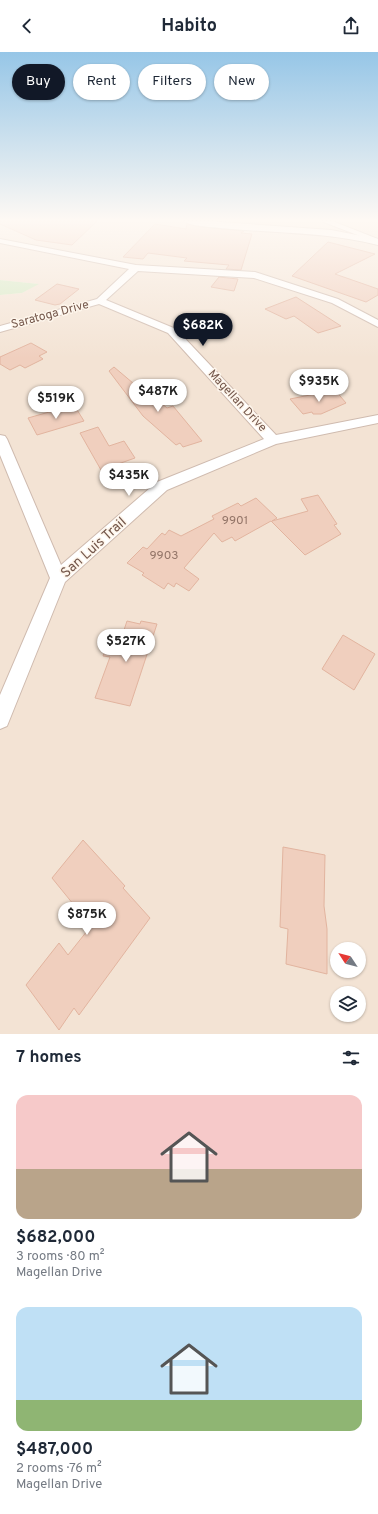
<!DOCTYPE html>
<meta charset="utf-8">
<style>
body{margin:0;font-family:Overpass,sans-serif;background:#f2f2f3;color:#1f2937;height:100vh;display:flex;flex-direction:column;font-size:15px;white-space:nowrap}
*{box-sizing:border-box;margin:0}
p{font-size:13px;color:#747a83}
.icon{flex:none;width:22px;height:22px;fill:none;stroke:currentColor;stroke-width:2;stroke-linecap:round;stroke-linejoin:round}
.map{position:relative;height:982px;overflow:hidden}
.sheet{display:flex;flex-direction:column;background:#fff;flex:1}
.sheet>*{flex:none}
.hud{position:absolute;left:12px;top:12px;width:354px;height:36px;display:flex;gap:8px}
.needle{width:26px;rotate:306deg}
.controls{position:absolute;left:330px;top:890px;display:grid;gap:8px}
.controls a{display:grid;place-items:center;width:36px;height:36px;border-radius:50%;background:#fff;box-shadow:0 1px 3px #0004;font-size:20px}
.price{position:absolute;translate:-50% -34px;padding:0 9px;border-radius:14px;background:#fff;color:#222;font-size:13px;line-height:26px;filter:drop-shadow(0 1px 2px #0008)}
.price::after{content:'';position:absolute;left:50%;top:24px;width:12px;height:9px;margin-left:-6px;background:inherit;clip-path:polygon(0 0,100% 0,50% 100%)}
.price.selected{background:#111827;color:#fff}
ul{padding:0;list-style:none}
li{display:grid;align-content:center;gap:8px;height:212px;padding:0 16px}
li span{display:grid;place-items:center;height:124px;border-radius:12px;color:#555}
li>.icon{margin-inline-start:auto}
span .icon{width:72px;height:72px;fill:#fffc;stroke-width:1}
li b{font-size:17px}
h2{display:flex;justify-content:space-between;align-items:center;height:48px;padding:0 16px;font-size:17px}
.tag{padding:0 14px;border-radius:18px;background:#fff;box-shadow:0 1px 3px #0004;font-size:14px;line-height:36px}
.tag.selected{background:#111827;color:#fff}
header{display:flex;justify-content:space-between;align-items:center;height:52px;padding:0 16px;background:#fff;font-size:18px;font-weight:700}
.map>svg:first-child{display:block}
</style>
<header><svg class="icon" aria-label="back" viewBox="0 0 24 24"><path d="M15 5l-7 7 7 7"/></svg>Habito<svg class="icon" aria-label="share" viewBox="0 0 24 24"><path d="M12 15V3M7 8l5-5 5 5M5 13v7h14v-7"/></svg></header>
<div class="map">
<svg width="378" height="982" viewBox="0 0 378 982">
<rect width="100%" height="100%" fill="#fcf2e6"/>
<path fill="#f3e3d4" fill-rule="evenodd" d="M0 169H378V982H0V243L22 241 38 232 0 228ZM337 897H359V919H337ZM337 941H359V963H337Z"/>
<path fill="#d6e9c5" d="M0 228 39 232 22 241 0 243Z"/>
<path fill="#f0cfbe" stroke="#e2b49f" d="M0 169H97L72 193 36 188 0 172Z
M155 172 186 177 187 172 201 175 244 179 241 181 252 182 241 218 226 217 229 213 184 209 187 206 148 201 143 207 123 205Z
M328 190 375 202 335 222 378 237V243L366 250 292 224Z
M219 225 238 227 234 239 211 235Z
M57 232 79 237 60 252 55 253 35 248Z
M296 245 341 274 318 281 294 264 286 267 265 257Z
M31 291 47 300 39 304 43 307 25 316 20 313 10 318 0 312V305Z
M114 315 140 337 143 336 167 356 173 354 202 389 183 395 180 391 176 393 143 364 109 319Z
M335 338 346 351 321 362H313L312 360 303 362 290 347Z
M74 353 84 369 37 383 28 366Z
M98 375 109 394 124 389 135 406 101 418 80 381Z
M318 443 337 472 334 473 341 482 305 503 271 469 235 489 232 485 222 490 214 481 184 516 199 527 189 539 176 531 174 535 168 531 164 537 142 523 144 521 127 511 143 495 147 497 162 481 165 483 169 478 181 484 214 467 212 464 238 451 241 454 256 446 277 466 272 469 308 459 301 447Z
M127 569 140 572 141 569 157 572 130 654 95 646 110 605 103 604 112 582 122 584Z
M343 583 375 602 354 638 322 617Z
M83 788 125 834 123 836 150 866 79 963 74 956 59 978 26 933 59 891 68 903 91 874 52 826Z
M283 795 325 803 324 854 327 877V922L286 912 288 877 280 875Z"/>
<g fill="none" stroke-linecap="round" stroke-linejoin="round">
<g stroke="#cfbbaf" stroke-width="2">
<path id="minor" d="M321 169H332L378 187V191Z
M0 187 136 213 255 220 338 247 378 268V275L332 251 254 226 138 219 106 248 176 277 276 383 378 363V371L276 392 167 438 65 530 7 674 0 677V643L50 526 0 403V383L5 384 7 387 61 513 157 430 264 387 168 281 99 252 0 280V274L97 247 129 217 0 191Z"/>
</g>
<g stroke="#cfbbaf" stroke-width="2">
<path id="tertiary" d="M184 169H207L331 178 378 187V193C326 180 273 181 220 176 212 175 189 174 184 169Z"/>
</g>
<use href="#minor" fill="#fff" fill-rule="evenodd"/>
<use href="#tertiary" fill="#fff" fill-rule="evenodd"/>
</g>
<linearGradient id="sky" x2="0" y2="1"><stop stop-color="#96c6e7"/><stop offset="0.55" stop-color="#fef9f4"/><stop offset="1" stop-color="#fef9f4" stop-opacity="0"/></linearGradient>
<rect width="378" height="306" fill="url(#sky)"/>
<g text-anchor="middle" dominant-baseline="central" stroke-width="3" stroke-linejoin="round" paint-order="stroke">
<g font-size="12" fill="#74574b" stroke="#fef6ec">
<text transform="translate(50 263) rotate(-15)">Saratoga Drive</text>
<text transform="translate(237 349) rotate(47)">Magellan Drive</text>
</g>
<g font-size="12" fill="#937568">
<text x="235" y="469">9901</text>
<text x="164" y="504">9903</text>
</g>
<g font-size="14" fill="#74574b" stroke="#fef6ec">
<text transform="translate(94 496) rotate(-42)">San Luis Trail</text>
</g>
</g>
</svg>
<div class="controls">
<a><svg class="needle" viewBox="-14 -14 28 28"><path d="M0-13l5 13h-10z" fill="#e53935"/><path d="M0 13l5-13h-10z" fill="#747a83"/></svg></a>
<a><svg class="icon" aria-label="layers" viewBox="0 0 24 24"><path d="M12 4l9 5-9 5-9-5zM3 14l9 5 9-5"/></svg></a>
</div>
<b class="price selected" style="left:203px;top:295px">$682K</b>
<b class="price" style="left:319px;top:351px">$935K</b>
<b class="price" style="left:158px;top:361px">$487K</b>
<b class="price" style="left:56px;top:368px">$519K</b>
<b class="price" style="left:129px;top:445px">$435K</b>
<b class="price" style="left:126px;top:611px">$527K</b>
<b class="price" style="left:87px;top:884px">$875K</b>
<div class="hud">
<a class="tag selected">Buy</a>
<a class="tag">Rent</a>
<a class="tag">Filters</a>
<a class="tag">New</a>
</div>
</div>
<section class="sheet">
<h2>7 homes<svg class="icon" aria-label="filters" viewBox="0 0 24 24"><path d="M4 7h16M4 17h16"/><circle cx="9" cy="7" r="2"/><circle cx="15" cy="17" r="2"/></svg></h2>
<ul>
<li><span style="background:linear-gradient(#f6c9c9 60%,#b9a48a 0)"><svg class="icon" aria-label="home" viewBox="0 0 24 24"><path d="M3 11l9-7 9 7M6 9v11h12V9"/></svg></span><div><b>$682,000</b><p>3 rooms · 80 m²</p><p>Magellan Drive</p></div></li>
<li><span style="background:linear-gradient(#bfe0f5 75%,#8fb573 0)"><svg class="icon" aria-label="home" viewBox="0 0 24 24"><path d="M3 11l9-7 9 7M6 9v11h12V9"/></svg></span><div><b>$487,000</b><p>2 rooms · 76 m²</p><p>Magellan Drive</p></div></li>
</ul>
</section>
